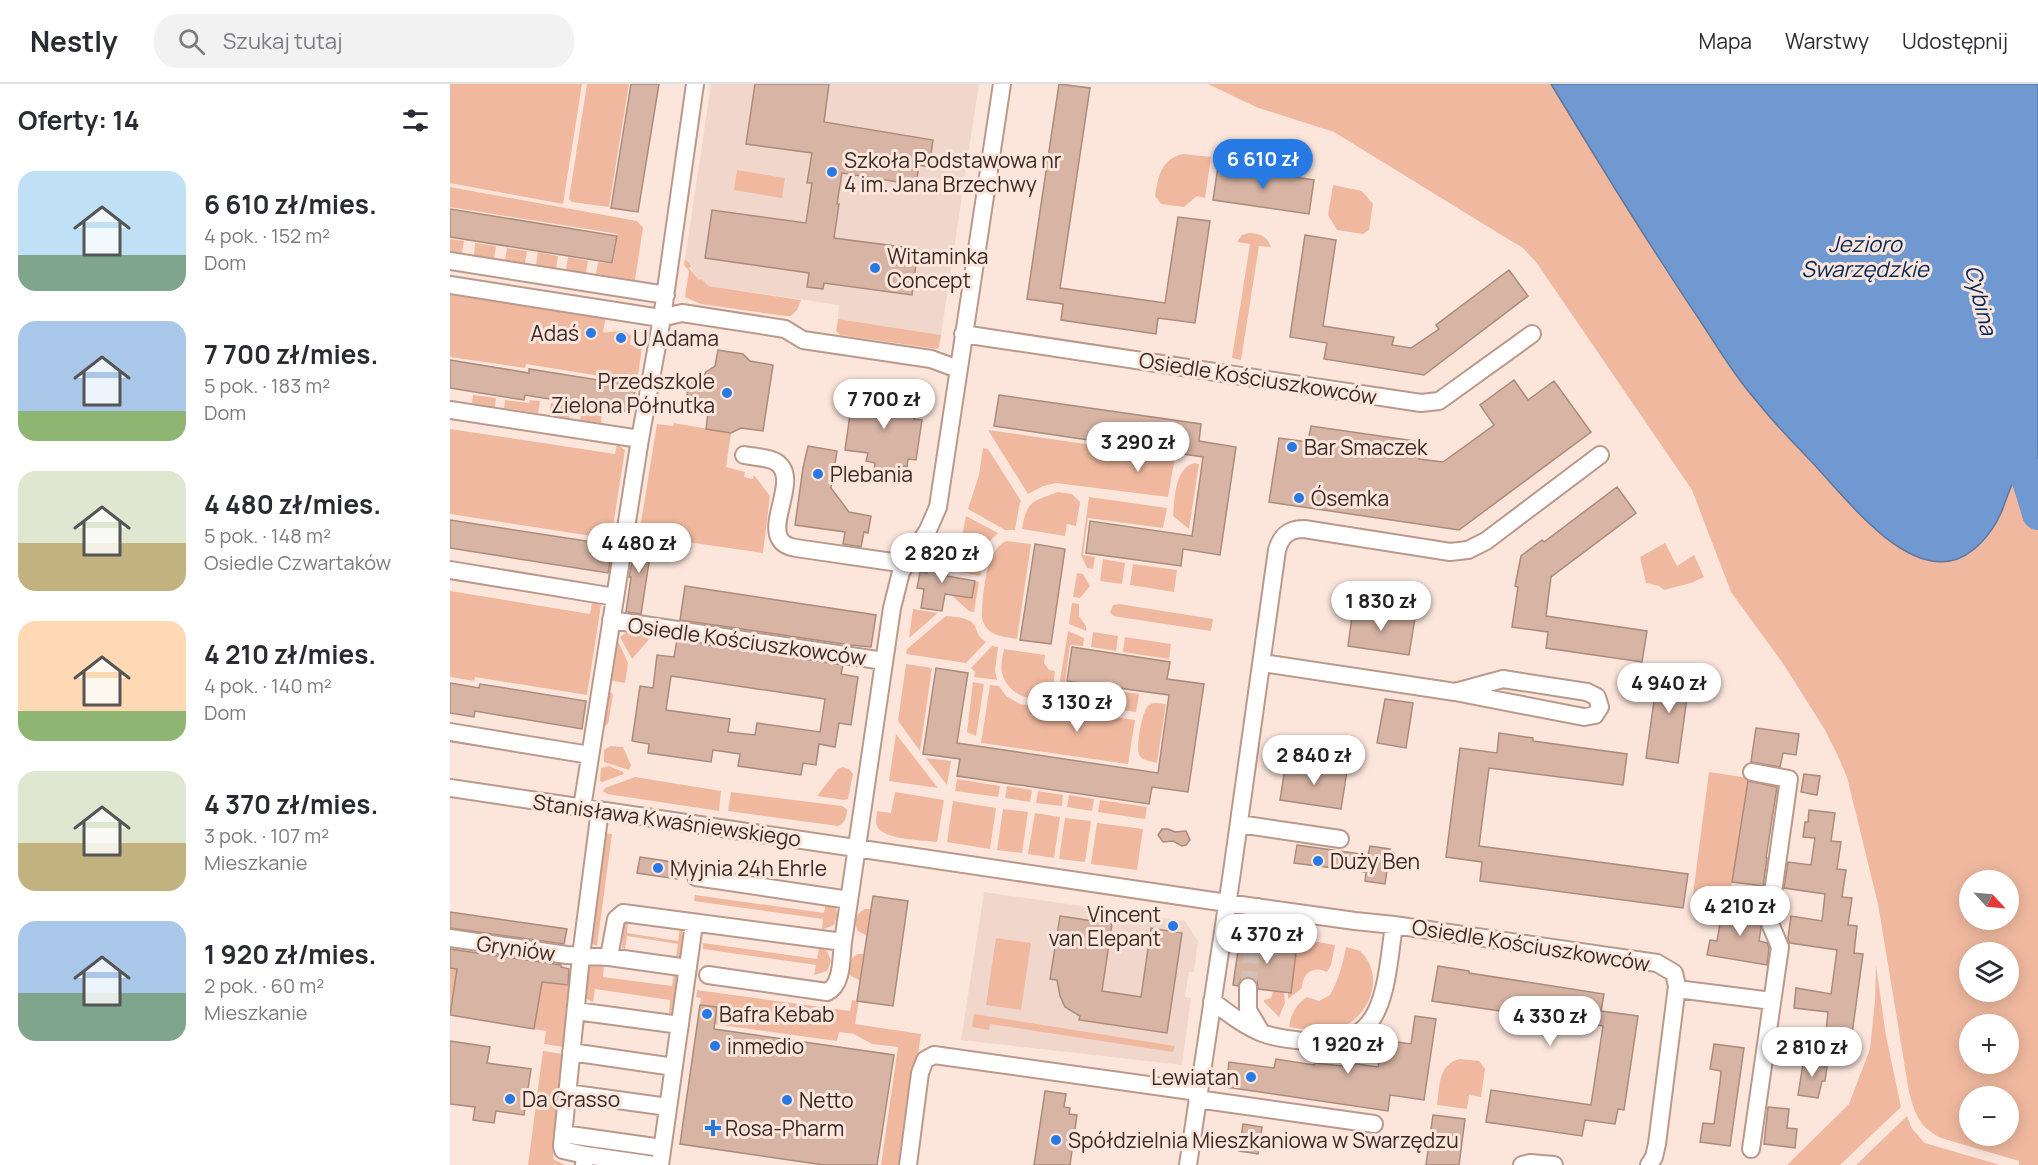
<!DOCTYPE html>
<html lang="pl">
<meta charset="utf-8">
<style>
body{margin:0;font-family:Manrope,sans-serif;background:#f2f2f3;color:#2b2b33;height:100vh;display:flex;flex-direction:column;font-size:22px;white-space:nowrap}
*{box-sizing:border-box;margin:0}
p{font-size:20px;color:#7c7c81}
.icon{flex:none;width:33px;height:33px;fill:none;stroke:currentColor;stroke-width:2;stroke-linecap:round;stroke-linejoin:round}
.map{position:relative;flex:1;overflow:hidden}
.panel{display:flex;flex-direction:column;background:#fff;width:450px}
.panel>*{flex:none}
.needle{width:39px;rotate:116deg}
.buttons{position:absolute;left:1509px;top:786px;display:grid;gap:12px}
.buttons a{display:grid;place-items:center;width:60px;height:60px;border-radius:50%;background:#fff;box-shadow:0 3px 15px #0003;font-size:30px}
.price{position:absolute;translate:-50% -51px;padding:0 14px;border-radius:21px;background:#fff;color:#222;font-size:20px;line-height:39px;filter:drop-shadow(0 2px 3px #0008)}
.price::after{content:'';position:absolute;left:50%;top:36px;width:18px;height:14px;margin-left:-9px;background:inherit;clip-path:polygon(0 0,100% 0,50% 100%)}
.price.current{background:#2779e3;color:#fff}
ul{padding:0;list-style:none}
li{display:flex;align-items:center;gap:18px;height:150px;padding:0 18px}
li span{display:grid;place-items:center;flex:none;width:168px;height:120px;border-radius:18px;color:#555}
li>.icon{margin-inline-start:auto}
span .icon{width:72px;height:72px;fill:#fffc;stroke-width:1}
li b{font-size:26px}
h2{display:flex;justify-content:space-between;align-items:center;height:72px;padding:0 18px;font-size:26px}
header{display:flex;align-items:center;gap:36px;box-sizing:border-box;height:84px;padding:0 30px;background:#fff;border-bottom:2px solid #e1e1e2}
header strong{font-size:28px}
nav{display:flex;gap:33px;margin-inline-start:auto;font-size:21px}
.search{width:420px;height:54px;background:#f2f2f3;display:flex;align-items:center;gap:15px;box-sizing:border-box;padding:0 21px;border-radius:24px;color:#7c7c81;font-size:22px}
main{display:flex;flex:1;min-height:0}
.map>svg:first-child{display:block}
</style>
<header>
<strong>Nestly</strong>
<div class="search"><svg class="icon" aria-label="search" viewBox="0 0 24 24"><circle cx="10" cy="10" r="6"/><path d="M15 15l6 6"/></svg>Szukaj tutaj</div>
<nav><a>Mapa</a><a>Warstwy</a><a>Udostępnij</a></nav>
</header>
<main>
<section class="panel">
<h2>Oferty: 14<svg class="icon" aria-label="filters" viewBox="0 0 24 24"><path d="M4 7h16M4 17h16"/><circle cx="9" cy="7" r="2"/><circle cx="15" cy="17" r="2"/></svg></h2>
<ul>
<li><span style="background:linear-gradient(#bfe0f5 70%,#7fa58c 0)"><svg class="icon" aria-label="home" viewBox="0 0 24 24"><path d="M3 11l9-7 9 7M6 9v11h12V9"/></svg></span><div><b>6 610 zł/mies.</b><p>4 pok. · 152 m²</p><p>Dom</p></div></li>
<li><span style="background:linear-gradient(#a9c7e8 75%,#8fb573 0)"><svg class="icon" aria-label="home" viewBox="0 0 24 24"><path d="M3 11l9-7 9 7M6 9v11h12V9"/></svg></span><div><b>7 700 zł/mies.</b><p>5 pok. · 183 m²</p><p>Dom</p></div></li>
<li><span style="background:linear-gradient(#dfe7d0 60%,#c2b280 0)"><svg class="icon" aria-label="home" viewBox="0 0 24 24"><path d="M3 11l9-7 9 7M6 9v11h12V9"/></svg></span><div><b>4 480 zł/mies.</b><p>5 pok. · 148 m²</p><p>Osiedle Czwartaków</p></div></li>
<li><span style="background:linear-gradient(#ffd9b3 75%,#8fb573 0)"><svg class="icon" aria-label="home" viewBox="0 0 24 24"><path d="M3 11l9-7 9 7M6 9v11h12V9"/></svg></span><div><b>4 210 zł/mies.</b><p>4 pok. · 140 m²</p><p>Dom</p></div></li>
<li><span style="background:linear-gradient(#dfe7d0 60%,#c2b280 0)"><svg class="icon" aria-label="home" viewBox="0 0 24 24"><path d="M3 11l9-7 9 7M6 9v11h12V9"/></svg></span><div><b>4 370 zł/mies.</b><p>3 pok. · 107 m²</p><p>Mieszkanie</p></div></li>
<li><span style="background:linear-gradient(#a9c7e8 60%,#7fa58c 0)"><svg class="icon" aria-label="home" viewBox="0 0 24 24"><path d="M3 11l9-7 9 7M6 9v11h12V9"/></svg></span><div><b>1 920 zł/mies.</b><p>2 pok. · 60 m²</p><p>Mieszkanie</p></div></li>
</ul>
</section>
<div class="map">
<svg width="1588" height="1081" viewBox="0 0 1588 1081">
<rect width="100%" height="100%" fill="#fce6dc"/>
<path fill="#f1d7cb" d="M261 0H529L491 251 388 235 389 221 258 202 249 197 235 175Z
M534 808 735 837 748 857 744 888H739L735 913 741 914 732 981 511 956Z"/>
<path fill="#f0b99f" fill-rule="evenodd" d="M0 0H132L113 120 0 99Z
M137 0H179L159 123 122 118 119 115Z
M758 0H1101L1212 181 1291 298 1309 320 1422 443C1446 462 1491 495 1522 467 1528 461 1552 422 1556 412 1565 396 1569 381 1588 375V1081H1569V1077L1491 1054C1469 1043 1465 1030 1459 1008L1428 820 1397 693 1387 670 1375 646 1334 581 1281 508 1242 406 1086 178 1073 164 1053 152 884 48 806 23ZM1520 796H1558V836H1520ZM1520 868H1558V908H1520ZM1520 940H1558V980H1520ZM1520 1012H1558V1052H1520Z
M733 70 761 73 755 114 747 112 734 123 711 120 705 112C708 93 711 75 733 70Z
M287 86 335 94 332 114 284 106Z
M883 101 912 107 923 120 919 146 913 150 887 146 878 131Z
M0 103 187 137 193 144 185 196 146 190 148 178 163 180 168 150 0 123Z
M799 149C810 149 817 152 821 163L809 162 791 276 782 274 800 160 787 158 792 151Z
M0 155 14 157 12 169 0 167Z
M25 159 46 162 44 174 24 171Z
M57 164 77 167 75 179 55 176Z
M88 168 108 172 106 184 86 181Z
M118 173 138 177 136 189 116 186Z
M235 175 241 182 239 184 249 196 252 195 258 202 351 216 347 226 341 232H335L251 220 235 213 239 187 234 181Z
M0 207 156 232 153 248C165 250 172 242 181 252L180 261 192 263 187 298 76 280 75 284 0 273Z
M388 235 491 251 489 263 487 265 390 251 386 247Z
M23 311 46 314 45 323 22 319Z
M55 316 79 319 80 316 90 317 88 329 54 324Z
M101 319 121 322 119 334 99 331Z
M132 324 152 327 151 339 130 336Z
M224 339 281 349 276 383 295 388 294 393 303 395 304 391 320 412 313 469 189 451 207 340 223 342Z
M0 345 165 370 167 360 175 366 161 455 0 430Z
M538 346 725 373 718 413 606 399 593 402 578 410Z
M533 364 538 365 571 417 569 423 565 446H555L518 425 529 391Z
M744 379 749 380 739 445 723 432C725 415 724 385 744 379Z
M608 408 622 410 630 418 626 442 617 440 615 452 572 445C577 416 582 418 608 408Z
M639 413 717 424 713 444 638 434 633 471 645 473 643 485 637 484 631 471Z
M516 432 548 449 537 460 508 473Z
M557 457 581 460 567 555C551 552 536 552 532 534 532 514 535 464 557 457Z
M1215 459 1227 482 1244 471 1254 493 1241 499 1214 506 1209 502 1196 499 1190 473Z
M534 469 530 492 505 487 506 481Z
M653 475 675 479 672 500 650 497Z
M683 480 727 486 724 508 680 501Z
M627 489 633 490 640 502 630 514 623 513Z
M525 497 529 498 524 528 519 527 501 511 522 514Z
M0 507 140 530 142 519 151 521 137 611 25 593 24 597 0 593Z
M622 519 629 520V532L636 542V547L619 540Z
M669 520 763 535 761 547 663 532 660 528 663 521Z
M463 525 488 529 459 554Z
M496 532C505 533 520 533 525 542 528 549 528 553 536 558L516 579 456 570 457 565Z
M618 547 634 554 633 562 620 561 615 599 689 610 686 628 632 620 610 597Z
M177 548 202 552 182 575 170 553Z
M643 548 668 552 666 567 641 563Z
M675 553 721 560 719 575 673 568Z
M167 555 178 579 175 599 159 596Z
M542 562 548 563 545 586 547 596 524 593 525 588 521 584Z
M554 565 595 571 594 579 599 586 605 587 602 611C584 622 557 610 552 589 550 581 553 573 554 565Z
M456 580 482 584 470 667 448 637Z
M523 598 534 600 526 652 517 648Z
M540 601 549 602 556 612 570 620 685 636 678 680 531 659Z
M157 608H161L163 611 158 640 154 642 152 641Z
M707 619 716 620 707 679C701 677 693 677 689 671 686 664 692 627 698 622 701 619 703 619 707 619Z
M446 650 488 704 439 697Z
M160 662 173 663 181 681 179 686 154 678V666Z
M476 674 501 677 497 701Z
M159 682 173 688 174 690 152 698 150 697 151 684Z
M393 683 399 685 403 690 398 715 394 716 367 712 388 685Z
M1259 688 1298 694 1278 823 1242 818Z
M185 693 271 707 269 727 157 710 153 707 155 704Z
M507 695 550 702 548 713 505 707Z
M557 702 582 706 580 718 555 714Z
M588 707 613 711 612 722 586 719Z
M281 708 392 722 397 725C397 733 395 739 388 742L278 727Z
M445 708 494 716 487 758C473 756 433 756 427 742 425 737 427 732 427 727L441 729Z
M619 711 644 715 642 727 617 723Z
M650 716 697 723 695 735 648 728Z
M503 717 546 724 540 765 497 758Z
M553 725 578 728 572 769 547 766Z
M585 729 610 733 604 774 578 770Z
M615 734 641 737 635 778 609 775Z
M647 739 693 745 687 786 641 780Z
M153 749 162 750 147 862 140 859Z
M245 811 374 829 376 818 385 823 388 831 384 841 374 845H372L373 835 244 817Z
M415 825H421L417 852 408 847C403 838 405 830 415 825Z
M178 837 177 849 228 857 230 844 233 845 230 872 226 873 228 860 177 852 175 865 172 864 173 839Z
M546 854 581 859 571 926 536 921Z
M845 854 885 861 881 881 877 888C864 881 852 889 852 904L838 915V909H841L847 861 844 860Z
M253 859 367 875 369 864 377 867 381 877 377 887 364 891 366 881 253 865Z
M896 863 910 867C937 892 919 936 886 945 871 949 854 945 839 943 841 930 846 920 857 913L869 917 880 911C888 897 893 880 896 863Z
M408 870H414L411 897 401 892C396 883 399 875 408 870Z
M138 879 154 880 153 893 222 902 224 889 228 892 223 928 219 930 220 916 145 905 143 918 133 913Z
M1426 881 1436 952 1451 1023 1390 1081H1337L1399 1020 1420 965 1425 917Z
M0 884 119 902 113 963 94 960 96 947 84 945 90 909 6 895 0 929Z
M247 906 400 927 402 916 409 917 405 940 471 950 452 1081H431L448 963 422 960 404 950 389 948 387 957 264 940 267 923 250 921 251 914 246 913Z
M823 907 834 908 835 919 829 933 814 918V916L821 914Z
M524 930 725 962 723 968 540 940 539 946 522 943Z
M93 967 113 970 103 1075 115 1081H78Z
M1010 975 1029 977 1035 985 1031 1013 1019 1011 1017 1025 987 1021C990 1001 988 980 1010 975Z
M1457 1032 1462 1045 1475 1059 1550 1081H1406Z"/>
<path fill="#7098d1" stroke="#5f779d" stroke-width="1.5" d="M1101 0H1588V375C1563 383 1560 408 1551 429 1542 449 1523 473 1500 477 1452 486 1399 419 1370 387 1350 365 1328 344 1309 320 1286 294 1268 264 1249 235 1197 158 1149 79 1101 0Z"/>
<g fill="none" stroke-linecap="round" stroke-linejoin="round">
<path stroke="#7098d1" stroke-width="32" d="M1561 342C1568 372 1580 400 1588 430"/>
</g>
<path fill="#d7b4a4" stroke="#ab8b7b" stroke-width="1.5" fill-rule="evenodd" d="M181 0H209L188 128 161 124Z
M305 0H379L374 38 483 56 479 83 469 81 466 101 392 89 387 120H389L384 154 468 165 462 211 374 199 373 205 357 203 359 189 255 174 262 126 356 139 362 99H357L362 69 296 60Z
M609 0 640 4 610 204 715 219 728 133 760 137 745 239 708 234 706 250 611 236 613 220 577 215Z
M768 82 864 96 859 130 763 116Z
M0 125 167 152 162 179 0 153Z
M855 151 886 156 873 242 944 253 942 261 961 264 989 245 986 241 1059 186 1078 212 974 291 874 275 877 259 840 253Z
M268 266 293 270 300 277 323 281 313 347 291 344 281 349 256 345 258 329 244 312 237 311 240 293 252 295 256 288 265 282Z
M0 276 79 289V285L186 302 181 328 75 311 74 316 0 304Z
M1064 296 1078 316 1104 297 1141 348 1009 446 819 418 829 354 858 358 861 342 971 358 969 375 993 378 1044 341 1030 321Z
M412 305 452 311 455 313V316H459L457 326 465 327 464 335 472 336 466 376 458 375 457 383 449 381 448 390 424 387 425 379 416 377 418 369 395 366 402 316 410 317Z
M549 311 751 340 749 357 786 363 770 471 733 465 731 482 636 469 640 437 742 452 753 373 544 342Z
M358 362 387 367 381 404 399 428 421 432 418 449 414 448 411 463 393 460 395 448 345 441 353 384Z
M1167 403 1186 429 1101 493 1096 532 1197 547 1192 578 1096 564 1098 548 1062 543 1068 503 1065 502 1071 472 1092 456 1094 458Z
M0 436 163 461 158 489 0 464Z
M188 451 203 453 191 530 176 528 181 493H179Z
M585 460 615 465 601 560 570 556Z
M480 470 500 473 497 492 525 497 522 514 495 510 492 527 471 524 474 505 467 504 470 488 477 489Z
M235 502 426 531 421 563 400 561 230 536Z
M903 525 965 534 959 571 898 562Z
M227 556 393 581 391 590 408 593 401 641 389 639 385 663 369 660 366 681 353 679 351 691 288 682 290 670 263 666 261 678 198 669 199 660 182 657 190 602 203 604 207 571 224 573ZM221 592 375 615 370 648 307 639 305 651 278 648 280 635 216 626Z
M622 563 720 578 717 595 754 600 738 708 702 703 699 720 507 692 510 675 473 670 486 584 518 589 507 659 708 689 719 611 617 597Z
M1209 581 1241 585 1228 679 1196 674Z
M0 599 29 604 30 600 136 617 132 645 25 627 24 633 0 629Z
M935 615 963 619 956 664 927 659Z
M1306 644 1349 650 1346 671 1333 669 1330 683 1301 678Z
M1049 649 1083 654V657L1177 670 1173 701 1039 684 1029 762 1238 790 1233 824 1030 797 1032 778 996 773 1010 664 1047 669Z
M836 678 897 687 891 725 830 716Z
M1354 690 1370 692 1367 711 1351 708Z
M1298 697 1327 703 1316 774H1317L1313 802 1282 798Z
M1359 726 1385 729 1381 757 1391 758 1387 785 1396 786 1392 813 1402 814 1398 841 1407 842 1404 869 1413 870 1402 950 1376 947 1378 928 1344 924 1346 904 1381 910 1387 866 1340 859 1338 854 1341 832 1372 837 1375 810 1334 804 1338 778 1361 781 1365 754 1353 753 1355 738H1358Z
M712 745H718L725 748 736 747 740 756 736 761 732 762 723 757 713 758 708 751Z
M847 761 918 771 920 762 940 765 935 800 915 797 916 788 844 779Z
M190 773 229 779 227 795 187 789Z
M423 812 458 817 443 922 407 917Z
M1273 822 1310 827 1309 836 1311 844 1309 857 1317 859 1319 864 1317 881 1257 871 1260 856 1267 857Z
M0 828 117 845 114 860 0 844Z
M610 832 662 840 652 907 691 913 701 844 732 849 717 949 629 936 630 932 615 923 610 912 607 896 600 895Z
M790 853H794L795 860 802 865 809 864 814 856 847 861 841 909 808 905 807 897 799 893 792 894 788 902 783 901Z
M0 865 111 881V883L119 885 118 901 92 898 84 945 0 931 7 885 0 884Z
M988 882 1019 887V889L1154 910 1151 927 1188 932 1174 1026 1168 1025 1165 1040 1135 1036 1132 1052 1036 1038 1041 1006 1141 1021 1153 942 982 917Z
M250 921 267 923 264 945 444 971 427 1081H374L230 1060Z
M965 932 986 935 974 1016 940 1011 938 1027 776 1003 779 978 824 984 826 975 864 981 865 979 893 982 894 978 928 983 933 956 961 960Z
M0 957 40 963 37 979 81 985 74 1031 46 1027 44 1039 23 1036 25 1023 0 1020Z
M1264 960 1294 964 1280 1062 1250 1058 1253 1039 1264 1040 1270 998 1271 987 1260 985Z
M1354 974 1375 977 1374 983H1377L1375 997H1372L1368 1014 1348 1011Z
M595 1007 616 1010 614 1023 620 1024 619 1030 627 1031 620 1081H584Z
M1318 1023 1339 1025 1337 1044 1347 1045 1345 1064 1314 1060Z
M983 1031 1015 1035 1009 1081H976Z
M793 1040 812 1043 808 1070 789 1067Z"/>
<g fill="none" stroke-linecap="round" stroke-linejoin="round">
<path stroke="#d5c0b7" stroke-width="16" stroke-dasharray="16 8" stroke-linecap="butt" d="M798 903 804 855"/>
<g stroke="#bb998a" stroke-width="20">
<path id="minor" d="M0 177 216 211
M0 201 204 233
M219 232 232 229 335 245 353 256 481 275 508 285
M513 250 971 319 989 317 1082 250
M0 326 190 355
M294 371C304 373 318 373 326 378 350 393 318 436 330 455 333 461 340 463 346 464L456 480
M0 486 165 513
M161 536 434 577
M812 579 1005 608 1134 633 1145 631 1150 623 1147 613 1137 608 1053 595 1005 608
M0 648 140 671
M0 704 777 819 905 837 944 841 1207 879 1224 889 1227 902 1207 1060 1204 1073 1199 1081
M132 724 190 355 212 234 245 0
M789 740 890 755
M246 793 399 816
M0 854 117 871 159 873 238 884
M804 855 808 823
M159 873 166 835 173 829 393 858 442 524 451 488 478 446 488 423 552 0
M258 891 377 908C393 901 391 873 393 858
M798 903V926L811 948
M1227 905 1322 917
M762 917C778 929 793 941 812 949 825 954 839 955 853 957 883 960 912 959 927 926 938 902 940 867 944 841
M126 927 230 941
M121 968 224 983
M117 1009 218 1023
M747 1015 924 1040
M113 1050 212 1064
M1301 1065 1330 863 1319 837 1339 695 1302 688
M135 1071 113 1066 112 1062 131 872 150 726
M134 1081 135 1071 204 1081
M210 1081 244 840
M458 1081 470 989 475 976 484 971 748 1008
M738 1081 782 788 827 466C831 452 838 445 854 445L1000 468 1018 466 1036 457 1150 371
M1072 1081 1080 1079 1104 1081"/>
</g>
<use href="#minor" stroke="#fff" stroke-width="16"/>
</g>
<g fill="#2779e3" stroke="#fce6dc" stroke-width="2">
<circle cx="382" cy="88" r="6"/>
<circle cx="425" cy="184" r="6"/>
<circle cx="141" cy="249" r="6"/>
<circle cx="171" cy="254" r="6"/>
<circle cx="277" cy="309" r="6"/>
<circle cx="842" cy="363" r="6"/>
<circle cx="368" cy="390" r="6"/>
<circle cx="849" cy="414" r="6"/>
<circle cx="868" cy="777" r="6"/>
<circle cx="208" cy="784" r="6"/>
<circle cx="723" cy="842" r="6"/>
<circle cx="257" cy="930" r="6"/>
<circle cx="265" cy="962" r="6"/>
<circle cx="801" cy="993" r="6"/>
<circle cx="60" cy="1015" r="6"/>
<circle cx="337" cy="1016" r="6"/>
<path d="M260 1035h6v6h6v6h-6v6h-6v-6h-6v-6h6z"/>
<circle cx="606" cy="1056" r="6"/>
</g>
<g text-anchor="middle" dominant-baseline="central" stroke-width="6" stroke-linejoin="round" paint-order="stroke">
<g font-size="21" fill="#382a24" stroke="#fce6dc" text-anchor="start">
<text x="394" y="76">Szkoła Podstawowa nr<tspan x="394" dy="24">4 im. Jana Brzechwy</tspan></text>
<text x="437" y="172">Witaminka<tspan x="437" dy="24">Concept</tspan></text>
<text x="129" y="249" text-anchor="end">Adaś</text>
<text x="183" y="254">U Adama</text>
<text x="265" y="297" text-anchor="end">Przedszkole<tspan x="265" dy="24">Zielona Półnutka</tspan></text>
<text x="854" y="363">Bar Smaczek</text>
<text x="380" y="390">Plebania</text>
<text x="861" y="414">Ósemka</text>
<text x="880" y="777">Duży Ben</text>
<text x="220" y="784">Myjnia 24h Ehrle</text>
<text x="711" y="830" text-anchor="end">Vincent<tspan x="711" dy="24">van Elepant</tspan></text>
<text x="269" y="930">Bafra Kebab</text>
<text x="277" y="962">inmedio</text>
<text x="789" y="993" text-anchor="end">Lewiatan</text>
<text x="72" y="1015">Da Grasso</text>
<text x="349" y="1016">Netto</text>
<text x="275" y="1044">Rosa-Pharm</text>
<text x="618" y="1056">Spółdzielnia Mieszkaniowa w Swarzędzu</text>
</g>
<g font-size="21" fill="#382a24" stroke="#fce6dc">
<text transform="translate(808 294) rotate(9)">Osiedle Kościuszkowców</text>
<text transform="translate(297 557) rotate(8)">Osiedle Kościuszkowców</text>
<text transform="translate(217 736) rotate(8)">Stanisława Kwaśniewskiego</text>
<text transform="translate(1081 861) rotate(9)">Osiedle Kościuszkowców</text>
<text transform="translate(66 864) rotate(8)">Gryniów</text>
</g>
<g font-size="22" font-style="italic" fill="#00275a" stroke="#fce6dc">
<text x="1415" y="160">Jezioro<tspan x="1415" dy="25">Swarzędzkie</tspan></text>
<text transform="translate(1531 216) rotate(76)">Cybina</text>
</g>
</g>
</svg>
<div class="buttons">
<a><svg class="needle" viewBox="-14 -14 28 28"><path d="M0-13l5 13h-10z" fill="#e53935"/><path d="M0 13l5-13h-10z" fill="#7c7c81"/></svg></a>
<a><svg class="icon" aria-label="layers" viewBox="0 0 24 24"><path d="M12 4l9 5-9 5-9-5zM3 14l9 5 9-5"/></svg></a>
<a>+</a>
<a>−</a>
</div>
<b class="price current" style="left:813px;top:106px">6 610 zł</b>
<b class="price" style="left:434px;top:346px">7 700 zł</b>
<b class="price" style="left:688px;top:389px">3 290 zł</b>
<b class="price" style="left:189px;top:490px">4 480 zł</b>
<b class="price" style="left:492px;top:500px">2 820 zł</b>
<b class="price" style="left:931px;top:548px">1 830 zł</b>
<b class="price" style="left:1219px;top:630px">4 940 zł</b>
<b class="price" style="left:627px;top:649px">3 130 zł</b>
<b class="price" style="left:864px;top:702px">2 840 zł</b>
<b class="price" style="left:1290px;top:853px">4 210 zł</b>
<b class="price" style="left:817px;top:881px">4 370 zł</b>
<b class="price" style="left:1100px;top:963px">4 330 zł</b>
<b class="price" style="left:898px;top:991px">1 920 zł</b>
<b class="price" style="left:1362px;top:994px">2 810 zł</b>
</div>
</main>
